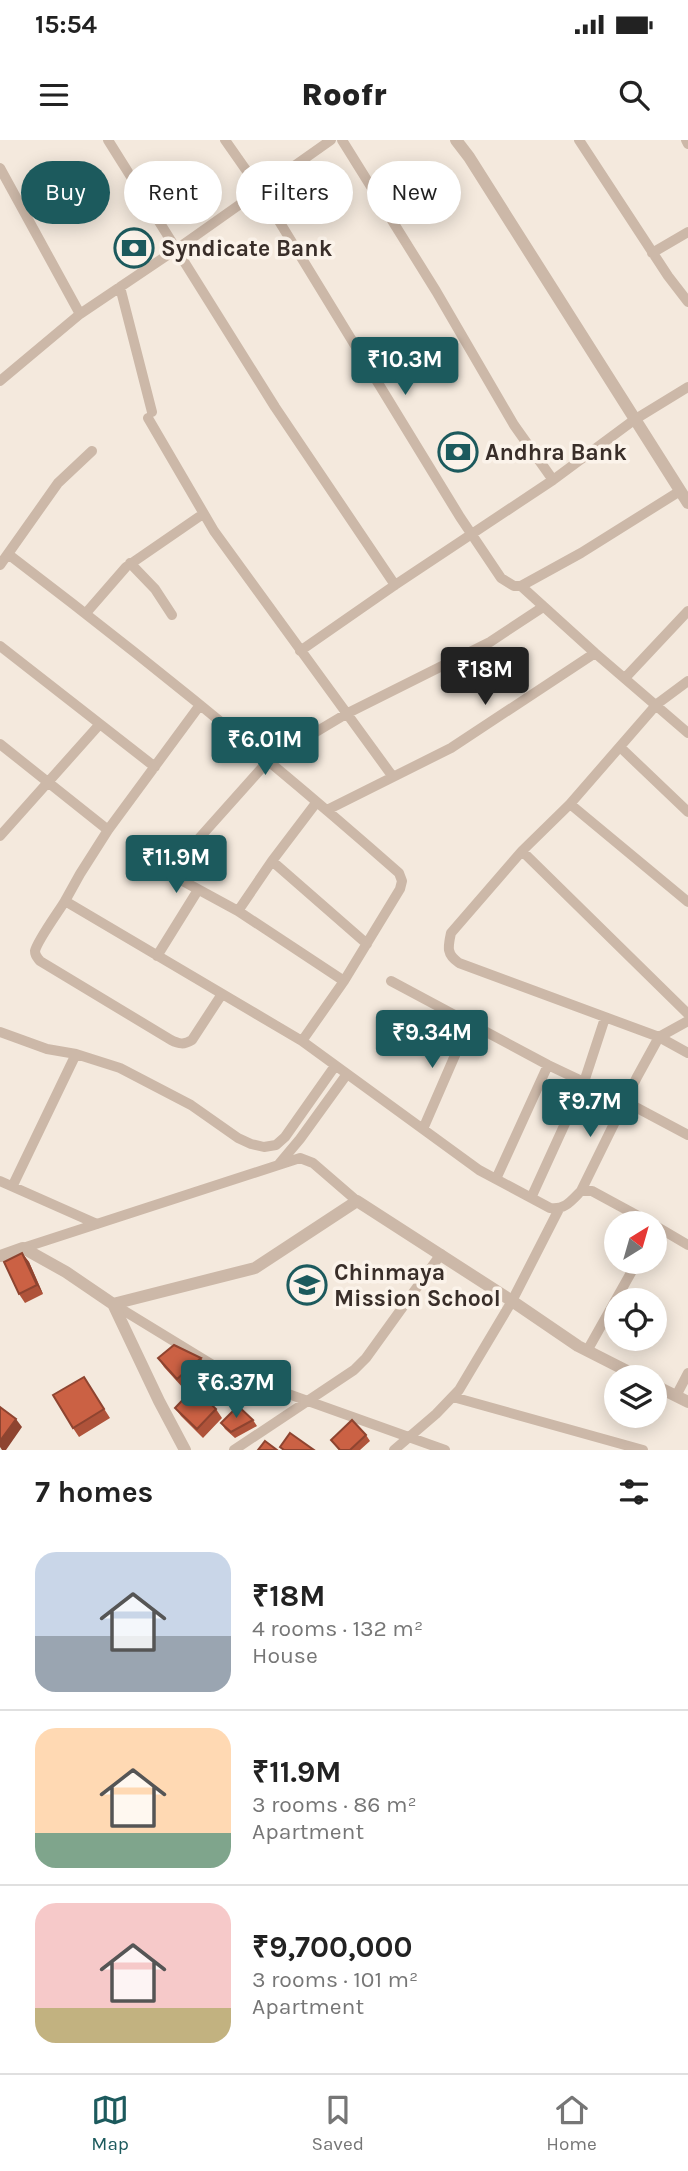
<!DOCTYPE html>
<meta charset="utf-8">
<style>
body{margin:0;font-family:Karla,sans-serif;background:#f6f6f6;color:#222;height:100vh;display:flex;flex-direction:column;font-size:26px;white-space:nowrap}
*{box-sizing:border-box;margin:0}
p{font-size:23px;color:#767676}
.icon{flex:none;width:38px;height:38px;fill:none;stroke:currentColor;stroke-width:2;stroke-linecap:round;stroke-linejoin:round}
.map{position:relative;height:1310px;overflow:hidden}
.details{display:flex;flex-direction:column;background:#fff;flex:1}
.details>*{flex:none}
.top-card{position:absolute;left:21px;top:21px;width:648px;height:63px;display:flex;gap:14px}
.needle{width:46px;rotate:37deg}
.buttons{position:absolute;left:604px;top:1071px;display:grid;gap:14px}
.buttons a{display:grid;place-items:center;width:63px;height:63px;border-radius:50%;background:#fff;box-shadow:0 4px 18px #0003;font-size:35px}
.price{position:absolute;translate:-50% -60px;padding:0 16px;border-radius:7px;background:#1c5a5d;color:#fff;font-size:23px;line-height:46px;filter:drop-shadow(0 2px 4px #0008)}
.price::after{content:'';position:absolute;left:50%;top:42px;width:21px;height:16px;margin-left:-10px;background:inherit;clip-path:polygon(0 0,100% 0,50% 100%)}
.price.current{background:#222;color:#fff}
ul{padding:0;list-style:none}
li{display:flex;align-items:center;gap:21px;height:175px;padding:0 35px}
li+li{border-top:2px solid #e0e0e0}
li span{display:grid;place-items:center;flex:none;width:196px;height:140px;border-radius:21px;color:#555}
li>.icon{margin-inline-start:auto}
span .icon{width:84px;height:84px;fill:#fffc;stroke-width:1}
li b{font-size:30px}
h2{display:flex;justify-content:space-between;align-items:center;height:84px;padding:0 35px;font-size:30px}
.pill{padding:0 24px;border-radius:32px;background:#fff;box-shadow:0 4px 18px #0003;font-size:24px;line-height:63px}
.pill.current{background:#1c5a5d;color:#fff}
.status{display:flex;justify-content:space-between;align-items:center;height:49px;padding:0 35px;background:#fff;direction:ltr}
.status svg{height:19px;fill:currentColor}
header{display:flex;justify-content:space-between;align-items:center;height:91px;padding:0 35px;background:#fff;font-size:32px;font-weight:800}
.dock{display:flex;justify-content:space-around;align-items:center;height:98px;border-top:2px solid #e0e0e0;background:#fff;font-size:19px;color:#767676}
.dock a{display:grid;justify-items:center;gap:4px}
.dock .current{color:#1c5a5d}
.map>svg:first-child{display:block}
</style>
<div class="status"><b>15:54</b><svg viewBox="0 0 49 12"><path d="M0 12V9h3v3zM5 12V6h3v6zM10 12V3h3v9zM15 12V0h3v12zM26 1h20v11H26zM47 4h2v5h-2z"/></svg></div>
<header><svg class="icon" aria-label="menu" viewBox="0 0 24 24"><path d="M4 6h16M4 12h16M4 18h16"/></svg>Roofr<svg class="icon" aria-label="search" viewBox="0 0 24 24"><circle cx="10" cy="10" r="6"/><path d="M15 15l6 6"/></svg></header>
<div class="map">
<svg width="688" height="1310" viewBox="0 0 688 1310">
<rect width="100%" height="100%" fill="#f4e9dd"/>
<g fill="none" stroke-linecap="round" stroke-linejoin="round">
<path stroke="#ccb8a8" stroke-width="10" d="M108 0 275 267 395 445
M225 0 260 50 460 377 501 438 514 446H521L595 513
M342 0 436 151 514 285 553 340
M579 0 668 136 688 162
M686 0 688 4
M0 28 80 174
M652 113 688 92
M120 147 152 272
M0 241 80 174 181 106 331 0
M148 278 214 391 393 637
M8 414C142 516 273 622 399 733L402 741 400 749 344 841 302 901
M130 423 155 449 172 475
M0 425 58 343 92 311
M521 446 581 413 680 351
M86 473 126 427 203 374
M0 506 155 627
M300 511 395 445 553 340 634 280 688 247
M625 538 688 471
M688 541 657 564 570 664 522 711 451 793C448 807 446 814 459 823L659 897 688 913
M0 604 108 690 80 734 65 761 302 901 479 1030 550 1068C565 1070 571 1061 581 1051H592L651 1083
M620 607 688 672
M570 664 688 762
M327 670 451 608 595 513 688 593
M108 690 200 565
M0 696 99 585
M522 711 688 874
M272 721 367 804
M65 761C59 771 37 801 35 811 35 816 37 817 40 821L171 900C179 904 184 905 192 900L222 854
M238 771 272 721 316 663
M157 816 198 750
M344 841 238 771 181 740C176 734 174 731 177 723L269 620 346 574 490 502 543 467
M391 841 548 925 626 962 688 995
M0 892 47 909 76 914 120 928 191 965 238 998 251 1004 264 1007 276 1005 285 997 335 926
M423 989 469 883
M279 1024 300 999 347 934
M496 1039 548 925
M0 1041 97 1084
M13 1045 76 914
M581 1051 637 937 659 897 688 881
M531 1058 584 942 605 878
M654 1085 688 1105
M23 1108 300 1018 313 1023 357 1061
M113 1164 221 1230 445 1310
M587 1211 637 1122
M676 1256 688 1233
M453 1257 643 1310
M234 1310 354 1230 366 1218 441 1114
M394 1310 436 1274 459 1250 512 1161 559 1069"/>
<path stroke="#ccb8a8" stroke-width="12" d="M456 0 469 17 688 363
M0 1116 23 1108 66 1132 113 1164 159 1261 185 1310
M113 1164 255 1128 357 1061 512 1161 578 1206 639 1237
M654 1245 688 1262"/>
</g>
<path fill="#af533a" d="M22 1113 29 1122 43 1154 25 1163 19 1154Z
M158 1218H201L207 1227 183 1248 164 1227Z
M84 1237 110 1278 79 1297 73 1288Z
M175 1268 216 1269 222 1278 203 1298 181 1276Z
M253 1280 257 1286 235 1298 225 1289 221 1283Z
M366 1295 370 1301 360 1310H339L331 1300Z"/>
<path fill="#8e4430" d="M22 1113 29 1122 43 1154 37 1145Z
M16 1279 22 1287 6 1310H2L0 1307V1301Z"/>
<path fill="#cb6144" stroke="#8e4430" stroke-width="2" d="M22 1113 37 1145 19 1154 4 1122Z
M174 1205 201 1218 177 1239 158 1218Z
M84 1237 104 1269 73 1288 53 1255Z
M194 1248 216 1269 197 1289 175 1268Z
M238 1266 253 1280 231 1292 221 1283Z
M0 1267 16 1279 0 1301Z
M352 1280 366 1295 350 1310H340L331 1300Z
M290 1293 314 1310H284L280 1307Z
M265 1301 277 1310H258Z"/>
<defs>
<g id="bank-ring" transform="scale(2.0125)"><circle r="9.5" fill="#fbf3ea" stroke="#1c5a5d" stroke-width="1.5"/><path d="M-6-4H6V4H-6ZM0-2.3a2.3 2.3 0 1 0 0 4.6a2.3 2.3 0 1 0 0-4.6Z" fill="#1c5a5d"/></g>
<g id="school-ring" transform="scale(2.0125)"><circle r="9.5" fill="#fbf3ea" stroke="#1c5a5d" stroke-width="1.5"/><path d="M0-5L7-2L0 1L-7-2ZM-4 1L0 2.5L4 1V4Q0 6-4 4Z" fill="#1c5a5d"/></g>
</defs>
<g fill-rule="evenodd">
<use href="#bank-ring" x="134" y="108"/>
<use href="#bank-ring" x="458" y="312"/>
<use href="#school-ring" x="307" y="1145"/>
</g>
<g text-anchor="middle" dominant-baseline="central" stroke-width="7" stroke-linejoin="round" paint-order="stroke">
<g font-size="23" font-weight="bold" fill="#392e29" stroke="#fbf3ea" text-anchor="start">
<text x="161" y="108">Syndicate Bank</text>
<text x="485" y="312">Andhra Bank</text>
<text x="334" y="1132">Chinmaya<tspan x="334" dy="26">Mission School</tspan></text>
</g>
</g>
</svg>
<div class="buttons">
<a><svg class="needle" viewBox="-14 -14 28 28"><path d="M0-13l5 13h-10z" fill="#e53935"/><path d="M0 13l5-13h-10z" fill="#767676"/></svg></a>
<a><svg class="icon" aria-label="locate" viewBox="0 0 24 24"><circle cx="12" cy="12" r="6"/><path d="M12 2v4M12 18v4M2 12h4M18 12h4"/></svg></a>
<a><svg class="icon" aria-label="layers" viewBox="0 0 24 24"><path d="M12 4l9 5-9 5-9-5zM3 14l9 5 9-5"/></svg></a>
</div>
<b class="price" style="left:405px;top:257px">₹10.3M</b>
<b class="price current" style="left:485px;top:567px">₹18M</b>
<b class="price" style="left:265px;top:637px">₹6.01M</b>
<b class="price" style="left:176px;top:755px">₹11.9M</b>
<b class="price" style="left:432px;top:930px">₹9.34M</b>
<b class="price" style="left:590px;top:999px">₹9.7M</b>
<b class="price" style="left:236px;top:1280px">₹6.37M</b>
<div class="top-card">
<a class="pill current">Buy</a>
<a class="pill">Rent</a>
<a class="pill">Filters</a>
<a class="pill">New</a>
</div>
</div>
<section class="details">
<h2>7 homes<svg class="icon" aria-label="filters" viewBox="0 0 24 24"><path d="M4 7h16M4 17h16"/><circle cx="9" cy="7" r="2"/><circle cx="15" cy="17" r="2"/></svg></h2>
<ul>
<li><span style="background:linear-gradient(#c9d6e8 60%,#9aa5b1 0)"><svg class="icon" aria-label="home" viewBox="0 0 24 24"><path d="M3 11l9-7 9 7M6 9v11h12V9"/></svg></span><div><b>₹18M</b><p>4 rooms · 132 m²</p><p>House</p></div></li>
<li><span style="background:linear-gradient(#ffd9b3 75%,#7fa58c 0)"><svg class="icon" aria-label="home" viewBox="0 0 24 24"><path d="M3 11l9-7 9 7M6 9v11h12V9"/></svg></span><div><b>₹11.9M</b><p>3 rooms · 86 m²</p><p>Apartment</p></div></li>
<li><span style="background:linear-gradient(#f6c9c9 75%,#c2b280 0)"><svg class="icon" aria-label="home" viewBox="0 0 24 24"><path d="M3 11l9-7 9 7M6 9v11h12V9"/></svg></span><div><b>₹9,700,000</b><p>3 rooms · 101 m²</p><p>Apartment</p></div></li>
</ul>
</section>
<nav class="dock">
<a class="current"><svg class="icon" aria-label="map" viewBox="0 0 24 24"><path d="M3 6l6-2 6 2 6-2v14l-6 2-6-2-6 2zM9 4v14M15 6v14"/></svg>Map</a>
<a><svg class="icon" aria-label="saved" viewBox="0 0 24 24"><path d="M7 4h10v16l-5-4-5 4z"/></svg>Saved</a>
<a><svg class="icon" aria-label="home" viewBox="0 0 24 24"><path d="M3 11l9-7 9 7M6 9v11h12V9"/></svg>Home</a>
</nav>
